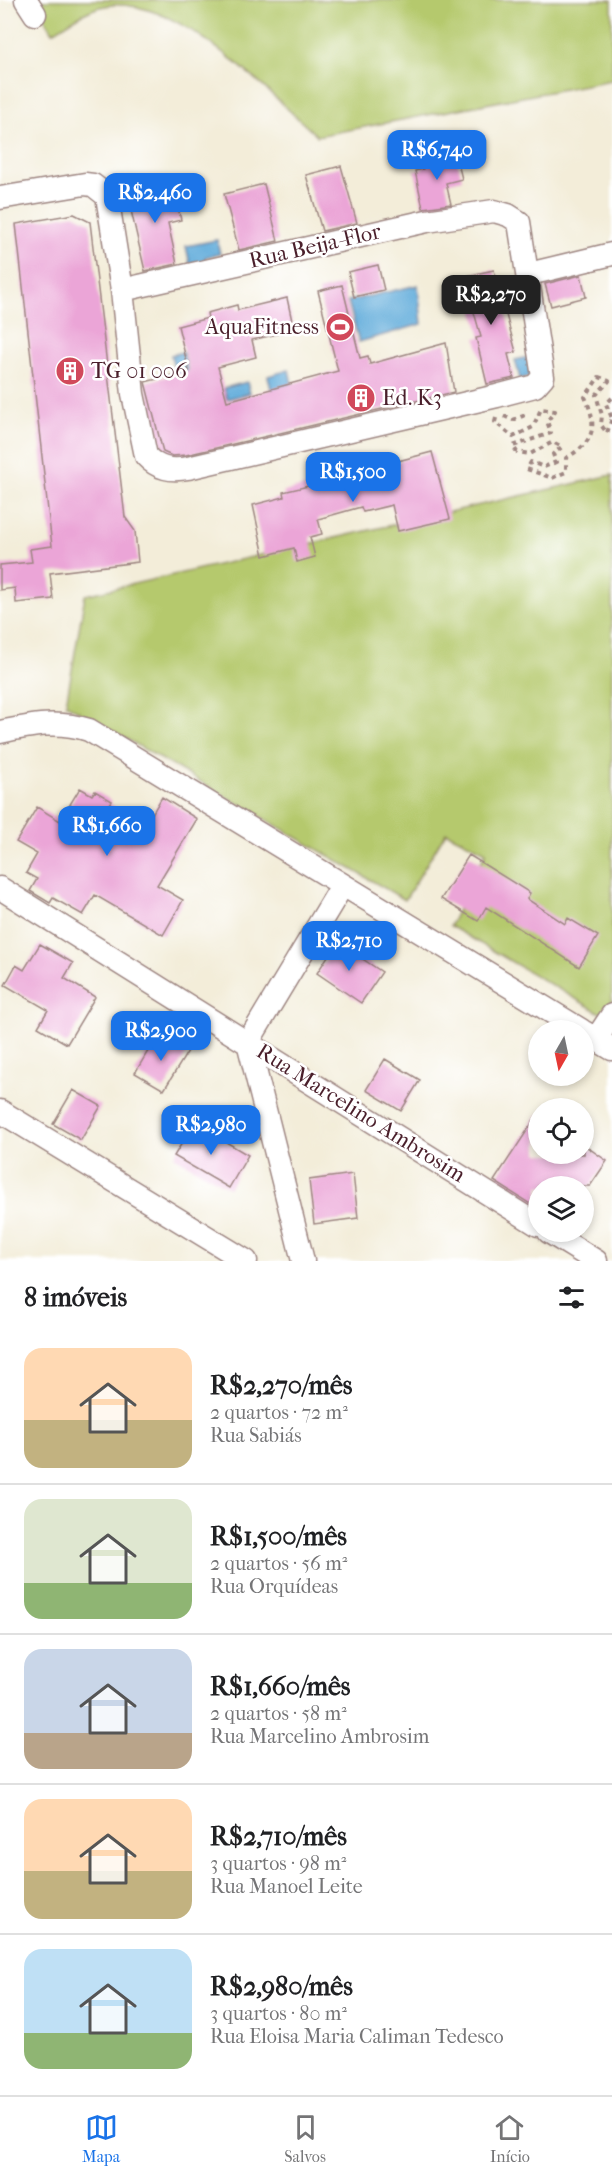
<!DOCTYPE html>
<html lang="pt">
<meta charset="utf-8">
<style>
body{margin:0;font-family:"IM FELL French Canon",serif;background:#f6f6f6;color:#202124;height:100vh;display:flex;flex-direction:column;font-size:22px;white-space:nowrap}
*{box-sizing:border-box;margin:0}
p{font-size:20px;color:#757577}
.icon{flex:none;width:33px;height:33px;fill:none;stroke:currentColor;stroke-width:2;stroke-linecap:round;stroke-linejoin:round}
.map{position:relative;height:1261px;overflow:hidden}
.panel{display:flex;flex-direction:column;background:#fff;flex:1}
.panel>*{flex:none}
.needle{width:39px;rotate:189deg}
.controls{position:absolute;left:528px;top:1020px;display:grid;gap:12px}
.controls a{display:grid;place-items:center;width:66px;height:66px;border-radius:50%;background:#fff;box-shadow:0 3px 9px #0003;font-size:30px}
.price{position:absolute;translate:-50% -51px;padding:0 14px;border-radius:12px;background:#1a73e8;color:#fff;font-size:20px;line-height:39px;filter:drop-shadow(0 2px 3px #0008)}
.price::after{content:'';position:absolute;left:50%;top:36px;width:18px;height:14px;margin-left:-9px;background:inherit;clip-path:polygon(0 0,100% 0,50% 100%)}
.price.on{background:#222;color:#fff}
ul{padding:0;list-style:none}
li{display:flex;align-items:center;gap:18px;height:150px;padding:0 24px}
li+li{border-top:2px solid #e0e0e0}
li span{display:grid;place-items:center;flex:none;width:168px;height:120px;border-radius:18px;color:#555}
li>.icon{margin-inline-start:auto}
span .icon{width:72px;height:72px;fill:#fffc;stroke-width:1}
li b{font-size:26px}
h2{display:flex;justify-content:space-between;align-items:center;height:72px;padding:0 24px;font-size:26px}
.tab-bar{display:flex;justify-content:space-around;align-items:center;height:84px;border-top:2px solid #e0e0e0;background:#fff;font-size:16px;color:#757577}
.tab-bar a{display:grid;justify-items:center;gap:3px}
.tab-bar .on{color:#1a73e8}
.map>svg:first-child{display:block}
</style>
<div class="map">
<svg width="612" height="1261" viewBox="0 0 612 1261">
<rect width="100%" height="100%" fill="#fff"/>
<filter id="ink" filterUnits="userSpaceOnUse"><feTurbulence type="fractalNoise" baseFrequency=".0167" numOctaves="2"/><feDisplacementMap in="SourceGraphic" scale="12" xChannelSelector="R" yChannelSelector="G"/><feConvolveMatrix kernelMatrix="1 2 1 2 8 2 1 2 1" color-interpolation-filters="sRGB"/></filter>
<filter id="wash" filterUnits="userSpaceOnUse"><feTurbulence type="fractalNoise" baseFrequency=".008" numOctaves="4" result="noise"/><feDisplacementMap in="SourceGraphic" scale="24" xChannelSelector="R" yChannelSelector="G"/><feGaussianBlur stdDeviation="1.35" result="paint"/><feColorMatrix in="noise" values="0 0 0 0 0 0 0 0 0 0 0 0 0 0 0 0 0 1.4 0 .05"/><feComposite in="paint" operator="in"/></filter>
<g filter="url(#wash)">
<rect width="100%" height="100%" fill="#f3edd9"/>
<path fill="#b5c96d" stroke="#80744c" stroke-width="1.5" d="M34 0H612V80L317 136C266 91 184 1 112 5 91 6 70 22 53 32Z
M612 475V1020L450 926 486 852 446 832 405 900 66 704 85 595Z"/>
<path fill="#63addb" stroke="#566683" stroke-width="1.5" d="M217 240 220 254 205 257 208 270 192 274 186 246Z
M418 285 422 324 359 342 348 301Z
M183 352 189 378 177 381 171 355Z
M529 357 534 375 520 379 515 360Z
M289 370 292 384 271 389 268 376Z
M247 382 250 393 227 399 224 388Z"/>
<g id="blocks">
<path fill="#eba5d7" d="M456 155 462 179 446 183 451 204 423 208 415 171 423 169 422 163Z
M341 166 357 223 322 231 306 175Z
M172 182 181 220 168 223 177 264 145 271 127 193Z
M264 184 278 241 239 250 224 194Z
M74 214 90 222 125 517 135 531 138 562 50 573 53 599 16 603 15 588 0 590V565L32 562 30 549 52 546 16 224Z
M378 265 384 290 354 297 348 272Z
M494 270 516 352 508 354 514 378 487 384 476 338 481 337 470 298 466 299 461 277Z
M581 275 586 297 551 306 545 284Z
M342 285 360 358 368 356 370 364 446 343 454 392 186 455 172 456 163 452 145 382 189 371 178 326 208 318 207 313 237 305 238 310 287 298 294 330 252 340 256 357 218 367 227 401 338 371 318 291Z
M432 452 450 519 398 531 392 505 363 512 361 507 318 519 322 534 310 537 315 557 297 562 294 548 264 556 253 505 284 497 283 492 321 483 319 477 348 469 349 474Z
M80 788 92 795 95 791 112 801 110 804 145 826 162 797 197 819 157 885 183 900 163 935 95 895 83 915 53 898 50 903 30 891 37 879 26 873 37 854 16 842 37 807 60 821Z
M469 855 530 893 527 899 565 924 568 918 598 936 579 967 486 907 478 921 441 899Z
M337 942 382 972 361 1003 317 973Z
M40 944 73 963 64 978 95 997 67 1044 38 1027 48 1010 5 985 16 965 24 970Z
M158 1034 188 1051 164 1090 135 1073Z
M385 1059 420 1080 401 1111 366 1090Z
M73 1090 101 1106 81 1140 53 1124Z
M538 1114V1154H584V1145L607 1161 590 1186H538V1209L494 1181Z
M194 1123 248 1155 229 1188 174 1156Z
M353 1174 358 1218 314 1224 309 1180Z"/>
</g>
</g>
<g filter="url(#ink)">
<use href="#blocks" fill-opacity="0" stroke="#9e8682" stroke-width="1.5"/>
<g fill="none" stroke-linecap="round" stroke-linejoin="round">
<g stroke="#9e8682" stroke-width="25">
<path id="minor" d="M26 0 35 14
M0 198 85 184 93 185 107 196 122 290 133 394 146 456C158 469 171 471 188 468L497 396 535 386 543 377 519 222 508 215 494 211 427 221 122 290
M529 274 612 254
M0 732C32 725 58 720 89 730L581 1030
M0 888 538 1225
M584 1032 612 1049
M596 1039 612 1015
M0 1111 246 1261
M549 1232 596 1261
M303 1261 248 1042 342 886"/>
</g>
<path stroke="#9e8682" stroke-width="4" stroke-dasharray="4.5 4.5" stroke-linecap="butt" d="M612 398 606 404 612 418
M504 416 513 420 523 416 520 412
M496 418 495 422 513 437 533 427 541 409 555 411 547 421 551 433 513 446 517 452 530 454 553 442 562 447 553 454 556 462 544 467 531 462 527 469 552 478 566 472V458C595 442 598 426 585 397L599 377 609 381 596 395 602 415 601 425 607 433 612 418"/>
<use href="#minor" stroke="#fff" stroke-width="22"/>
</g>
</g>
<defs>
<g id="stadium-disc" transform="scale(1.5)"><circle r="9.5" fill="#d1495b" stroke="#fff"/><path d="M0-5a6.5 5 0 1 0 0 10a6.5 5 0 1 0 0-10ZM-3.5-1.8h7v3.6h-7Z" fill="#fff"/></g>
<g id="building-disc" transform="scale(1.5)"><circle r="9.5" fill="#d1495b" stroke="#fff"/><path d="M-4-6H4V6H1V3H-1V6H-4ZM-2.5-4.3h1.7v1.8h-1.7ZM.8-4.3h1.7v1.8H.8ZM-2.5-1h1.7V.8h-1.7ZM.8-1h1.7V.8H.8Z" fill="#fff"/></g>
</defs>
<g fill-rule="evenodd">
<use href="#stadium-disc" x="340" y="327"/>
<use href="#building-disc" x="70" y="371"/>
<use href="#building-disc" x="361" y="398"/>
</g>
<g text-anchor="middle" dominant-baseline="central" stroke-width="5" stroke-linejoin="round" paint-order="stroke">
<g font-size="22" fill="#4a1f2b" stroke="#fff">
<text transform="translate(315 246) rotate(-13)">Rua Beija-Flor</text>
<text transform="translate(361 1113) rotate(32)">Rua Marcelino Ambrosim</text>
</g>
<g font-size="22" fill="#4a1f2b" stroke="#fff" text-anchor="start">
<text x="319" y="327" text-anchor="end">AquaFitness</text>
<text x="91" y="371">TG 01 006</text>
<text x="382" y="398">Ed. K3</text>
</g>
</g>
</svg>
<div class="controls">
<a><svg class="needle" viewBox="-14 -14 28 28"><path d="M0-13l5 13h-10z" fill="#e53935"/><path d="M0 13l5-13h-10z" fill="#757577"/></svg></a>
<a><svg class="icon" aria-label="locate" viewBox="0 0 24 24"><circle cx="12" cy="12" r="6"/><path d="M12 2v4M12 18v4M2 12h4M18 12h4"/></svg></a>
<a><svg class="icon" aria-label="layers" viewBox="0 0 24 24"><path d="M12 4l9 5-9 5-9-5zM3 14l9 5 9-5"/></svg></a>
</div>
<b class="price" style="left:437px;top:181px">R$6,740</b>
<b class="price" style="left:155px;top:224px">R$2,460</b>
<b class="price on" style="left:491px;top:326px">R$2,270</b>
<b class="price" style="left:353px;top:503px">R$1,500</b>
<b class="price" style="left:107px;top:857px">R$1,660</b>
<b class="price" style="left:349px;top:972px">R$2,710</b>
<b class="price" style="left:161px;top:1062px">R$2,900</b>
<b class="price" style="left:211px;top:1156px">R$2,980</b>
</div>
<section class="panel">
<h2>8 imóveis<svg class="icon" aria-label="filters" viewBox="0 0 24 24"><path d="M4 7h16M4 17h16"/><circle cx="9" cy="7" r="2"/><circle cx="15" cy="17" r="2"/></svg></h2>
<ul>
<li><span style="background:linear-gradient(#ffd9b3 60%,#c2b280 0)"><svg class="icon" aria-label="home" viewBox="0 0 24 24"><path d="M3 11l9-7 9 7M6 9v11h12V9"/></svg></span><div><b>R$2,270/mês</b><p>2 quartos · 72 m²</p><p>Rua Sabiás</p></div></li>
<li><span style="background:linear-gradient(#dfe7d0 70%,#8fb573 0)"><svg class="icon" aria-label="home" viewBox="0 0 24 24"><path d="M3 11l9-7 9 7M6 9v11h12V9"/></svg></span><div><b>R$1,500/mês</b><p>2 quartos · 56 m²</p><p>Rua Orquídeas</p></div></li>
<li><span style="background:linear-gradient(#c9d6e8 70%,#b9a48a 0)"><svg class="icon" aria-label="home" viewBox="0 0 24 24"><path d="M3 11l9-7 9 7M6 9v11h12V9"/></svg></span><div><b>R$1,660/mês</b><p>2 quartos · 58 m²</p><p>Rua Marcelino Ambrosim</p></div></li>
<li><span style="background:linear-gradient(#ffd9b3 60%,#c2b280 0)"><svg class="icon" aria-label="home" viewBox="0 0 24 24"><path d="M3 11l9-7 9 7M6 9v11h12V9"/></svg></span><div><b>R$2,710/mês</b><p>3 quartos · 98 m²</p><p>Rua Manoel Leite</p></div></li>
<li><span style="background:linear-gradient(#bfe0f5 70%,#8fb573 0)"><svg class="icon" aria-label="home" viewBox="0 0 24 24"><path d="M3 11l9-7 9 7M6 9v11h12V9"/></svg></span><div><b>R$2,980/mês</b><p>3 quartos · 80 m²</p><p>Rua Eloisa Maria Caliman Tedesco</p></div></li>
</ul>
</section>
<nav class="tab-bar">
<a class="on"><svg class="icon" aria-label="map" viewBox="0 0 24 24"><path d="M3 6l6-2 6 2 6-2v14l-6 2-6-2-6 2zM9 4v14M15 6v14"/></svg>Mapa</a>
<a><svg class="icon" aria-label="saved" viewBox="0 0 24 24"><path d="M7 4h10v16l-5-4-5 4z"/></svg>Salvos</a>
<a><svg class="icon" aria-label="home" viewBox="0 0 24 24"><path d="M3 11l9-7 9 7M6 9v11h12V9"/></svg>Início</a>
</nav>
